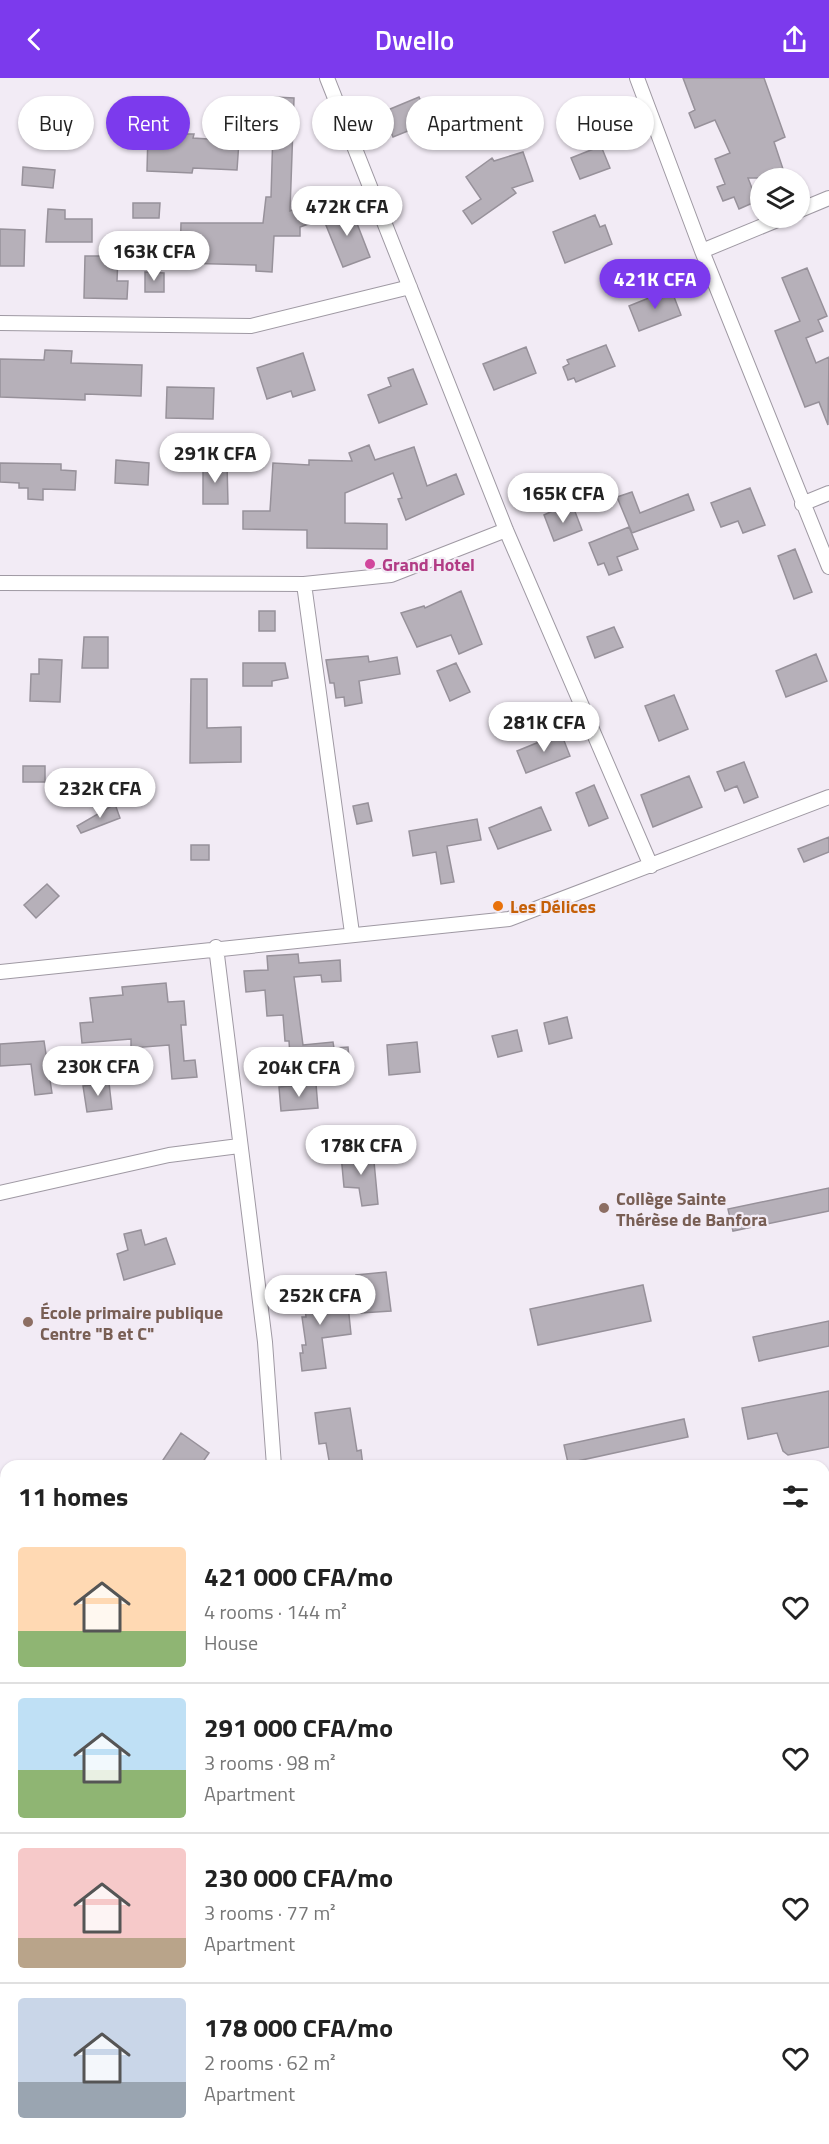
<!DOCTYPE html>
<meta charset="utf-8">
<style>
body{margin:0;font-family:"Titillium Web",sans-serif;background:#f6f6f6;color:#222;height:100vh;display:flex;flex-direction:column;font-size:22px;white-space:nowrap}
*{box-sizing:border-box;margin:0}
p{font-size:20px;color:#767676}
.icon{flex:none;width:33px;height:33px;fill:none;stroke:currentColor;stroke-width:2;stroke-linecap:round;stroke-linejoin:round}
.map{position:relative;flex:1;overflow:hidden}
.side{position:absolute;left:0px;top:1382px;width:830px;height:686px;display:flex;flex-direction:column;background:#fff;border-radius:18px 18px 0 0;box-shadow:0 2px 4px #0004}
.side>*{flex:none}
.top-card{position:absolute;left:18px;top:18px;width:794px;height:54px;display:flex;gap:12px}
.controls{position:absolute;left:750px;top:90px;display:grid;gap:12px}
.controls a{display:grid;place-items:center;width:60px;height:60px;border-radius:50%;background:#fff;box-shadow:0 2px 4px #0004;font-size:30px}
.price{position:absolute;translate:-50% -51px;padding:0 14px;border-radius:21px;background:#fff;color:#222;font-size:20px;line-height:39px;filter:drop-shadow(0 2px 3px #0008)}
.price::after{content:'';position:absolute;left:50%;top:36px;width:18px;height:14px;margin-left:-9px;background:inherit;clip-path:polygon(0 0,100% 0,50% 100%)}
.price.current{background:#7c3aed;color:#fff}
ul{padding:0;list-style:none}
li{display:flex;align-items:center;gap:18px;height:150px;padding:0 18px}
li+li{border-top:2px solid #e0e0e0}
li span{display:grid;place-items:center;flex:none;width:168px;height:120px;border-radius:6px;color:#555}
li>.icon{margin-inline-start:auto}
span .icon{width:72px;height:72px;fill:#fffc;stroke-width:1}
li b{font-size:26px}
h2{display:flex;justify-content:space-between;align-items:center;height:72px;padding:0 18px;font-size:26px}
.chip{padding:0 21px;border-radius:27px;background:#fff;box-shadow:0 2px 4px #0004;font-size:21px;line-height:54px}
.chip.current{background:#7c3aed;color:#fff}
header{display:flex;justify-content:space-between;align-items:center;height:78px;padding:0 18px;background:#7c3aed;color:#fff;font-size:27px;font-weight:600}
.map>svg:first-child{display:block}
</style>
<header><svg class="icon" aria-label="back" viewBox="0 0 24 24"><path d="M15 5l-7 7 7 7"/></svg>Dwello<svg class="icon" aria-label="share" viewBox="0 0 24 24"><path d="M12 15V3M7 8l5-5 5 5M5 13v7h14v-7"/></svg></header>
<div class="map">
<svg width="829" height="2066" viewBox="0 0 829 2066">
<rect width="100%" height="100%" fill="#f2ebf5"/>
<path fill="#b6b0b9" stroke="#97919a" stroke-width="1.5" d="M683 0H764L785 59 774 64 786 100H748L757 123 739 131 734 119 723 123 717 109 725 106 715 81 730 75 715 42 695 50 689 35 695 32Z
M274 19 294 20 290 133 310 125 317 143 300 149V158H274L272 194 256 193V187L180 185 181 145H263L266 119H271Z
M419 19 430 44 393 59 383 34Z
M157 46 184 47 183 56H194L193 60 239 63 237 92 193 90 192 95 147 93 148 55H157Z
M601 68 610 90 580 101 571 80Z
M523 74 533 103 512 110 516 115 472 146 463 133 481 121 466 99 492 80 494 83Z
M23 89 55 92 53 110 22 107Z
M133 125H160L159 140H133Z
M351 130 370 179 343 189 323 140Z
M48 131 65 132V141H92V164H46Z
M595 137 600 149 605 147 612 166 565 185 553 154Z
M0 151 25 152 24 188H0Z
M85 178H118L117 203H128L127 221 84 220Z
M807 190 827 238 818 242 823 253 806 260 816 285 829 279 828 347 819 324 805 329 775 253 800 243 782 200Z
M145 194 164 195V214H145Z
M671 211 681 237 639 253 629 228Z
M606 267 615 288 576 304 574 300 568 302 563 289 569 286 567 282Z
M526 269 536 295 494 312 483 286Z
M45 272 72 273 71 285 142 287 141 318 85 316V322L0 319V281L44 282Z
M303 275 315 312 293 319 291 313 267 321 257 290Z
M413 291 427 326 379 345 368 317 391 308 388 300Z
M167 309 214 310 213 341 166 340Z
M369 367 375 382 414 369 427 408 456 396 464 416 406 442 398 421 402 420 393 395 345 415V445L387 446V471L307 470V452L243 451V433H270L273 385 309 387V382L352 383 349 375Z
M116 382 149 385 148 407 115 405Z
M0 385 61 386V392L76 393 75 412 43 411V422L28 421V410H19V405L0 404Z
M203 385H227L228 426H203Z
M750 410 765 447 743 455 738 443 721 449 711 425Z
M632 414 640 435 688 416 694 432 632 455 617 419Z
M559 430 561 436 574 431 582 452 554 463 544 437Z
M629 449 638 471 617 479 622 492 609 497 604 485 598 487 589 465Z
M795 471 812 514 794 521 778 478Z
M461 513 482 566 459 576 451 557 417 569 401 535 424 528 425 530Z
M259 533H275V553H259Z
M614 549 623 569 595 580 587 559Z
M84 559H108V590H82Z
M816 576 827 603 786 619 776 593Z
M368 578 369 584 397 579 400 596 359 603 362 625 345 628 344 619 336 620 334 605H330L326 582Z
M39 581 62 582 60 624 30 623 31 596H39Z
M243 585H285L288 600 272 603V608H243Z
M456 585 470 614 450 623 437 593Z
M191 601H207V650L241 649V684L190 685Z
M674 617 688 651 659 663 645 628Z
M561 655 570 678 526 695 517 673Z
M744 684 758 719 744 725 737 708 725 713 717 694Z
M23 688H45V704H23Z
M689 698 702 729 653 749 641 717Z
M594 707 608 740 589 748 576 715Z
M368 725 372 743 357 746 353 728Z
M115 726 120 740 81 755 77 748Z
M541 729 551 752 498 771 489 750Z
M477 741 481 762 447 768 454 804 441 806 436 774 413 778 409 753Z
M829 759V774L804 784 798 771Z
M191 767H209V782H191Z
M47 806 59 818 36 840 24 827Z
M298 876 299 885 340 882 341 903 322 904 321 897 294 899 303 967 333 964 334 970 348 969 350 990 302 994 301 977 290 978 289 963H285L283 937 267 938 265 912 246 914 244 893 268 892 267 878Z
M166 905 168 924 184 923 186 947H181L184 983 195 982 197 999 172 1001 169 967 131 970V961L82 965 80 945 93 944 90 920 123 917 122 909Z
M567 939 572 960 549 966 544 945Z
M517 952 522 973 498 979 492 958Z
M44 963 52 1015 35 1017 31 986 0 988V966Z
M417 964 420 994 389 997 387 967Z
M109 1005 112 1031 87 1034 83 1008Z
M316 1006 318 1030 281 1033 279 1009Z
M373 1073 378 1126 362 1128 359 1110 344 1109 341 1077Z
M829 1110V1133L733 1153 728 1131Z
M141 1152 145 1167 166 1160 175 1186 124 1202 117 1176 128 1172 124 1156Z
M386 1194 391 1233 361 1235 356 1197Z
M322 1204 325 1229 348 1227 351 1256 322 1260 326 1290 302 1293 300 1275H303L302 1267H306L302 1239H306L302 1206Z
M643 1207 651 1243 538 1267 530 1231Z
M829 1243V1268L759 1283 753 1259Z
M829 1313V1369L788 1377 783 1373 777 1355 748 1361 742 1330Z
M350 1330 357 1373 361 1372 363 1388H330L326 1365 319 1366 315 1335Z
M684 1341 688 1359 568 1385 564 1367Z
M181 1355 209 1375 200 1388H159Z"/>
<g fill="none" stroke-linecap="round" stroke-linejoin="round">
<g stroke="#9f99a3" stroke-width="16">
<path id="street" d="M327 0 506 452 651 788
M637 0 702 173 829 489
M800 132 829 120
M702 173 782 140
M0 245 251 248 410 209
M802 426 829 415
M0 505 304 506 391 497 506 452
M304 506 352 855
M216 869 265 1264 274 1388
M0 894 509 841 829 719
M0 1115 169 1077 239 1068
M824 2042 829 2041
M605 2061 606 2066
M738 2066 756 2061"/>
</g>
<g stroke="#9f99a3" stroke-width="22">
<path id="secondary" d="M824 1760 829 1759
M0 1859 6 1856"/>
</g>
<use href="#street" stroke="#fff" stroke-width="14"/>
<use href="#secondary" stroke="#e3f0fb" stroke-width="20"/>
</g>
<circle fill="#d1479c" stroke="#f2ebf5" stroke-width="2" cx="370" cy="486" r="6"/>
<circle fill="#e8710a" stroke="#f2ebf5" stroke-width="2" cx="498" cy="828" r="6"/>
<g fill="#8d6e63" stroke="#f2ebf5" stroke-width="2">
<circle cx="604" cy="1130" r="6"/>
<circle cx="28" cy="1244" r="6"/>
</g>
<g text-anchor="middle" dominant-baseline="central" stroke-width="4.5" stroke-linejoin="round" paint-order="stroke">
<g font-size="18" font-weight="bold" fill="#b23c85" stroke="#f2ebf5" text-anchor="start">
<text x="382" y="486">Grand Hotel</text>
</g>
<g font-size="18" font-weight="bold" fill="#c56008" stroke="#f2ebf5" text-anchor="start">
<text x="510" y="828">Les Délices</text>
</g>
<g font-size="18" font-weight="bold" fill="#785e54" stroke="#f2ebf5" text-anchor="start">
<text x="616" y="1120">Collège Sainte<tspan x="616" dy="21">Thérèse de Banfora</tspan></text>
<text x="40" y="1234">École primaire publique<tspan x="40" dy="21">Centre "B et C"</tspan></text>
</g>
</g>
</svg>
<div class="controls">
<a><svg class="icon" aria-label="layers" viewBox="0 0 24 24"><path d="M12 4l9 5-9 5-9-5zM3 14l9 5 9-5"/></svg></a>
</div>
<b class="price" style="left:347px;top:159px">472K CFA</b>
<b class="price" style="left:154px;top:204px">163K CFA</b>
<b class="price current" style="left:655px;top:232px">421K CFA</b>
<b class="price" style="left:215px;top:406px">291K CFA</b>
<b class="price" style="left:563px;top:446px">165K CFA</b>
<b class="price" style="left:544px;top:675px">281K CFA</b>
<b class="price" style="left:100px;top:741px">232K CFA</b>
<b class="price" style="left:98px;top:1019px">230K CFA</b>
<b class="price" style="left:299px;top:1020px">204K CFA</b>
<b class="price" style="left:361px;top:1098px">178K CFA</b>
<b class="price" style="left:320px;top:1248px">252K CFA</b>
<div class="top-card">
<a class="chip">Buy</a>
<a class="chip current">Rent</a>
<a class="chip">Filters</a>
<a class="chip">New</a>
<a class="chip">Apartment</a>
<a class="chip">House</a>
</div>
<section class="side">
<h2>11 homes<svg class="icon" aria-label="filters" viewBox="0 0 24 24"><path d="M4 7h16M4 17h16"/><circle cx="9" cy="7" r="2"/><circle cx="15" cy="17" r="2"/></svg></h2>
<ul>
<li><span style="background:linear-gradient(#ffd9b3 70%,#8fb573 0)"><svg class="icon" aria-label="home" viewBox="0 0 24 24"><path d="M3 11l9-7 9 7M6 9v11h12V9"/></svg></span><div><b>421 000 CFA/mo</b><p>4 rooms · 144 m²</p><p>House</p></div><svg class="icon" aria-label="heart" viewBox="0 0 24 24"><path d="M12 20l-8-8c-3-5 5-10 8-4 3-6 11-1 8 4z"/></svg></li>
<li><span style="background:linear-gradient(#bfe0f5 60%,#8fb573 0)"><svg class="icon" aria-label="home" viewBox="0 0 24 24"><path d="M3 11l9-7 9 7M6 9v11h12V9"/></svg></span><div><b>291 000 CFA/mo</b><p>3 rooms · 98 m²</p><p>Apartment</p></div><svg class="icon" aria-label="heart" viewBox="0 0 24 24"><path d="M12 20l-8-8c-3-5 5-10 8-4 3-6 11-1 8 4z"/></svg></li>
<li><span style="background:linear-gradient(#f6c9c9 75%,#b9a48a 0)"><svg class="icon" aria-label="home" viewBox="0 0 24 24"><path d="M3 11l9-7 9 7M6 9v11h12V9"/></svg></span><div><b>230 000 CFA/mo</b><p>3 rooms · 77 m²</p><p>Apartment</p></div><svg class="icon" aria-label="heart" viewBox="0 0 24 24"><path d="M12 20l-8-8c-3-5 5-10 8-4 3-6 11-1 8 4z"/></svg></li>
<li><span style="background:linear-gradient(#c9d6e8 70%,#9aa5b1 0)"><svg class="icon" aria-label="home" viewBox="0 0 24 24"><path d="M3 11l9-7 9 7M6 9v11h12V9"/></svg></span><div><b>178 000 CFA/mo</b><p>2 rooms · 62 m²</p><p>Apartment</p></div><svg class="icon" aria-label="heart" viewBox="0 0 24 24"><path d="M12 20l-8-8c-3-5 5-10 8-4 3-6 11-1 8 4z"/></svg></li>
</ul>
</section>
</div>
